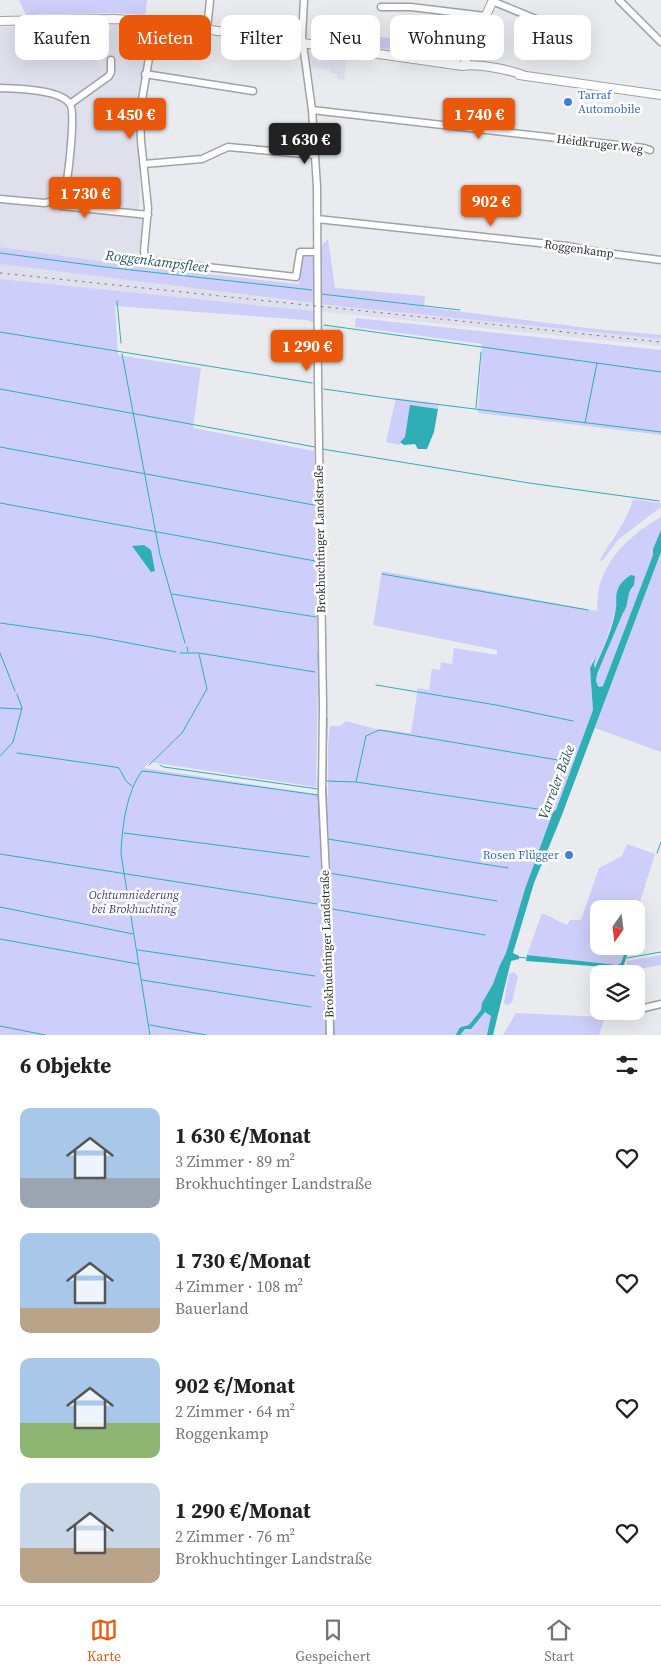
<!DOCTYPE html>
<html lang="de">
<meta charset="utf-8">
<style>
body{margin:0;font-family:"Source Serif 4",serif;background:#f2f2f2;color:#222;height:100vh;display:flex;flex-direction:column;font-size:19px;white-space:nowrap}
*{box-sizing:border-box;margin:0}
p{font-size:16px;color:#767676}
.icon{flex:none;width:28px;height:28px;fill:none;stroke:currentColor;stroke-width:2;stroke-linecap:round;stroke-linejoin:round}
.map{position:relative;height:1035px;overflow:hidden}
.panel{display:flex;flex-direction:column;background:#fff;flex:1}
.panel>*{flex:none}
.banner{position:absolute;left:15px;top:15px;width:631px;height:45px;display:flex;gap:10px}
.needle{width:32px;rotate:194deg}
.tools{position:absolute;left:590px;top:900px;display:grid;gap:10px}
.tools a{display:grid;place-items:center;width:55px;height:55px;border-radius:10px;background:#fff;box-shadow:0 5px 20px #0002;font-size:25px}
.price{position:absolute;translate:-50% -42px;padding:0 11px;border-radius:5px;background:#ea580c;color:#fff;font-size:16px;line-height:32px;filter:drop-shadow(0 1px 2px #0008)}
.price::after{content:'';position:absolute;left:50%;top:30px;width:15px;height:11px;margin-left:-8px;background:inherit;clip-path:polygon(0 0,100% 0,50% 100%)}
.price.on{background:#222;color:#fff}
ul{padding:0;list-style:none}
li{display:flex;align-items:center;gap:15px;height:125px;padding:0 20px}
li span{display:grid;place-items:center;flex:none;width:140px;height:100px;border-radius:10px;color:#555}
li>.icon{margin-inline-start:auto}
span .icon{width:60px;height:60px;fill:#fffc;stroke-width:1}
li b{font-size:21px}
h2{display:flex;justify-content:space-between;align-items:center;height:60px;padding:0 20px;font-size:21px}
.pill{padding:0 18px;border-radius:10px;background:#fff;box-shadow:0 5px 20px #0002;font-size:18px;line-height:45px}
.pill.on{background:#ea580c;color:#fff}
.tab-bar{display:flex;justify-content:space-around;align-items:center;height:70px;border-top:1px solid #e0e0e0;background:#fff;font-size:14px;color:#767676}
.tab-bar a{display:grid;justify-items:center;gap:2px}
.tab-bar .on{color:#ea580c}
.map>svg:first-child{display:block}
</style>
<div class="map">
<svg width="661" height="1035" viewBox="0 0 661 1035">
<rect width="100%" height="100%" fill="#eaebef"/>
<path fill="#dfe0eb" d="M115 23 149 28 136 119 140 162 139 210 143 216 137 266 0 247V27L75 26Z
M312 51 347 57 344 80 337 79V74L330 73V70L311 68 309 53Z
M0 264 255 295 258 297 661 339V346L0 279Z"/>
<path fill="#cdcef9" d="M19 0H147L145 15 114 13 26 15Z
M364 35 399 39 398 50 362 46Z
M328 239 335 288 425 296 424 307 587 328 661 335V339L320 304 319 248Z
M0 247 142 267 299 284 302 256 314 257V303L0 264Z
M0 279 314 311V323L307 320 115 306 118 355 201 368 193 428 314 451 318 676 316 787 150 762 144 768 328 796V746L330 726H340L346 721 376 729 411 733 418 688 429 690 432 669 440 670 441 662 452 664 454 648 497 655V650L373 625 382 571 597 611C598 604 597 595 599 588 606 557 634 532 661 517V530L653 549V555L603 686 600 687 598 686 596 681 597 674 623 613C629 605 625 595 633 588L628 577C619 589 617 605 613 619 608 636 602 652 595 668L594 664 596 657 592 661 590 668 593 710 556 811 553 812 496 1001 490 1035H0Z
M356 318 661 350V435L478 413 482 344 355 327Z
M396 398 439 404 438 409 419 406 410 407 405 437 400 442V445L386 442Z
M633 499 660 503 661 507 619 539 602 561 600 560C612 539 627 522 633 499Z
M661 552V752L595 728Z
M627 844 655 854 636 915V909H599V946H627L621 964 617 965 527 955 542 913 567 925 570 920H581L599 868 622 856Z
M661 955V965L634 970V974H624L627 961Z
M514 972 518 977 512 1002 507 1005 504 1003 509 974Z
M516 1013 605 1017 599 1035H503Z"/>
<path fill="#30aeb5" d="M410 405 438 409 434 432 427 449H418L415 444 404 445 400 442 405 437Z
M661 530V552L560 820 534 883 513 953 519 956V959L511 961 494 1031 493 1035H487L491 1016 485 1012 471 1029H465L460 1035H456C461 1025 459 1028 469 1025L481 1010 482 1003 493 984 500 965 506 953 525 889 553 812 556 810 593 710 590 668 596 656 594 664 595 668C603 649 613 629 616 608 617 602 615 595 618 589 620 583 626 578 631 575L635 576 634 585C625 595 630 604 623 613L597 674 596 681 598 686 600 687 603 686 653 555V549Z
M144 545 151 550 155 571 151 572 132 546Z
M627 946H630L621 974H618V968L526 961 527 955 617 965 621 963Z"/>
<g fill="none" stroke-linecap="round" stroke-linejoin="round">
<path stroke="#30aeb5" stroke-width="1" d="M0 253 105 267 312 290
M321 294 460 310
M117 301 121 343
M324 325 661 372
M0 332 312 383
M122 354 160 555 185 643
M0 389 315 447
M324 389 394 399 661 432
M476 408 481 352
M585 423 597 363
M0 447 314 505
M322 449 529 483 659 501
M0 503 315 561
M382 574 588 610
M172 594 316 617
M0 623 92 636 176 652
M187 647 188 652
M0 653 15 691
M180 653H199L315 672
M376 685 496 705 573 721
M0 708 22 709
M17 753 115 767 119 768 126 781 132 786
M0 756 13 742 22 708 17 694
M149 765 182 733 207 689 199 654
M160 765 164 767 318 789
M326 780 327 718
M326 781 356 782 544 810
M356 782 366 736 379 730 386 731 564 761
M318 787 320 725 318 653
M326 787 328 856
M318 794 323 883 326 1035
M124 833 309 857
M328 839 508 868
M657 853 661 842
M0 854 317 904
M329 873 497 901
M329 880 331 909 334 1035
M0 907 133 934
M332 909 485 935
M0 939 138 964
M138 950 315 976
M518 957 526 958
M627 958 661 952
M142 980 311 1007
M150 1025 206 1035
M0 1026 45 1035
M150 1035 121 854C122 828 126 793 142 771L152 772 318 795"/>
<g stroke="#a2a2a6" stroke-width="9">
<path id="minor" d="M304 0 302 37 312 110 317 187 318 380 323 704 322 792 327 898 330 1035
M619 0 661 42
M492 1 553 26 559 34
M381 7H411L485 16
M155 22 140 112 141 141 148 208 144 251 145 260 296 277 300 252H316
M207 29 210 0
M145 74 253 91
M0 88C17 89 60 89 70 104 76 112 68 179 65 189 63 195 60 197 55 201
M70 104 109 76 111 72V60
M312 110 644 148 650 150
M144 164 202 159 228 147 315 155
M0 199 44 203 55 201 62 206 148 215
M317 219 567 246 599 252 661 260
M636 1010 661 1004
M609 1015 631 1011"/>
</g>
<g stroke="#a2a2a6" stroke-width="10">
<path id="major" d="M0 21 115 19 155 22 463 66C476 63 510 70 523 75
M448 64 465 53
M463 66 472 49 476 37 493 0
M519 75 661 95"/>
</g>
<use href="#minor" stroke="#fff" stroke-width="6"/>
<use href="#major" stroke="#fff" stroke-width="8"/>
<path stroke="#7b7c7e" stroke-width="1" stroke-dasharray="2.5 5" stroke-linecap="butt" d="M0 273 661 342"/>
</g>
<g fill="#3f7fe0" stroke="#fff" stroke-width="2">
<circle cx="568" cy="102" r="5"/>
<circle cx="569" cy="855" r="5"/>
</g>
<g text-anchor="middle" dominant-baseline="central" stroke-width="5" stroke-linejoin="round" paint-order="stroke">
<g font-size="12" fill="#366cbe" stroke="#fff" text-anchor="start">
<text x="578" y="95">Tarraf<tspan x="578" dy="14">Automobile</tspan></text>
<text x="559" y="855" text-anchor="end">Rosen Flügger</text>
</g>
<g font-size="12" fill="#303031" stroke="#fff">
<text transform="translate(600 144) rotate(7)">Heidkruger Weg</text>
<text transform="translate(579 249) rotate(8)">Roggenkamp</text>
<text transform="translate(320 539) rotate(-91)">Brokhuchtinger Landstraße</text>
<text transform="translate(327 944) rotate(-92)">Brokhuchtinger Landstraße</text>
</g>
<g font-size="12" font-style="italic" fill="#41378c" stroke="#fff">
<text x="134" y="895">Ochtumniederung<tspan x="134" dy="14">bei Brokhuchting</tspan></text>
</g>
<g font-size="14" font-style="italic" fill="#24575a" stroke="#fff">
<text transform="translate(157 261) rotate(7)">Roggenkampsfleet</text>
<text transform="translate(556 782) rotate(-69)">Varreler Bäke</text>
</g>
</g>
</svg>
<div class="tools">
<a><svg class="needle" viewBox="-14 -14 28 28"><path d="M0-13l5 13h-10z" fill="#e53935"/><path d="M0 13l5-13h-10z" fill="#767676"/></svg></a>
<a><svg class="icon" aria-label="layers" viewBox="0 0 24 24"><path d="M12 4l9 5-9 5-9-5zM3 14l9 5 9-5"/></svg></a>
</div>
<b class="price" style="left:130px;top:140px">1 450 €</b>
<b class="price" style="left:479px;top:140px">1 740 €</b>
<b class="price on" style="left:305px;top:165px">1 630 €</b>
<b class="price" style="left:85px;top:219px">1 730 €</b>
<b class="price" style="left:491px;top:227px">902 €</b>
<b class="price" style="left:307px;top:372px">1 290 €</b>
<div class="banner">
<a class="pill">Kaufen</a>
<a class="pill on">Mieten</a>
<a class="pill">Filter</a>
<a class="pill">Neu</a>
<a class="pill">Wohnung</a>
<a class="pill">Haus</a>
</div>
</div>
<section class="panel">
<h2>6 Objekte<svg class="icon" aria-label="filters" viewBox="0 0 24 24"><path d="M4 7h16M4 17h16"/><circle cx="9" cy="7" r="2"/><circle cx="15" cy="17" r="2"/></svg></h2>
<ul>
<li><span style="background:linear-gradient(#a9c7e8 70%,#9aa5b1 0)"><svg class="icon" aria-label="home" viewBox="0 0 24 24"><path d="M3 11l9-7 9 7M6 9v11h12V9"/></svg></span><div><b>1 630 €/Monat</b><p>3 Zimmer · 89 m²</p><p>Brokhuchtinger Landstraße</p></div><svg class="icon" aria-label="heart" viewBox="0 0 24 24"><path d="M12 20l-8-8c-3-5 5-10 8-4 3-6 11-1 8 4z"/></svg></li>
<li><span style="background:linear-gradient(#a9c7e8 75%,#b9a48a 0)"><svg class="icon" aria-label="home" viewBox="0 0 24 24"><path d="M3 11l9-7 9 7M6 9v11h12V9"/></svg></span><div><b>1 730 €/Monat</b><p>4 Zimmer · 108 m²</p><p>Bauerland</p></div><svg class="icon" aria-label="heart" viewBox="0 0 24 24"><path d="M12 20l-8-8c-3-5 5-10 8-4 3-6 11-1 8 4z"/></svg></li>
<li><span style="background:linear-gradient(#a9c7e8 65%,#8fb573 0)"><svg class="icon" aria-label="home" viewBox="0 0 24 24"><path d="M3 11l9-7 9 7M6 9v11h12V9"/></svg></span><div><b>902 €/Monat</b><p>2 Zimmer · 64 m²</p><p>Roggenkamp</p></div><svg class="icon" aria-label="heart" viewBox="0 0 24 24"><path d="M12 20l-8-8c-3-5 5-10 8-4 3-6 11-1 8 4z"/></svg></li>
<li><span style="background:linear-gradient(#c9d6e8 65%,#b9a48a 0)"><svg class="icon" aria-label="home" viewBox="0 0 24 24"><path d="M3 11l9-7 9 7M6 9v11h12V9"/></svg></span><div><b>1 290 €/Monat</b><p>2 Zimmer · 76 m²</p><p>Brokhuchtinger Landstraße</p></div><svg class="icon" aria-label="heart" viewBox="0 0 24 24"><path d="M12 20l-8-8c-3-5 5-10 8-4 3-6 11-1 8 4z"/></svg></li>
</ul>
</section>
<nav class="tab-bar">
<a class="on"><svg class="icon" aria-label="map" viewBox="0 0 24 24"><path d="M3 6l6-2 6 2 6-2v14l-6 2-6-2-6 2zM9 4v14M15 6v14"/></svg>Karte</a>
<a><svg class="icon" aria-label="saved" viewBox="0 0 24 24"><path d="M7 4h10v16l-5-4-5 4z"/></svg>Gespeichert</a>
<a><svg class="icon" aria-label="home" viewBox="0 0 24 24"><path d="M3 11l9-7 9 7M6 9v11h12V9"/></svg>Start</a>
</nav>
